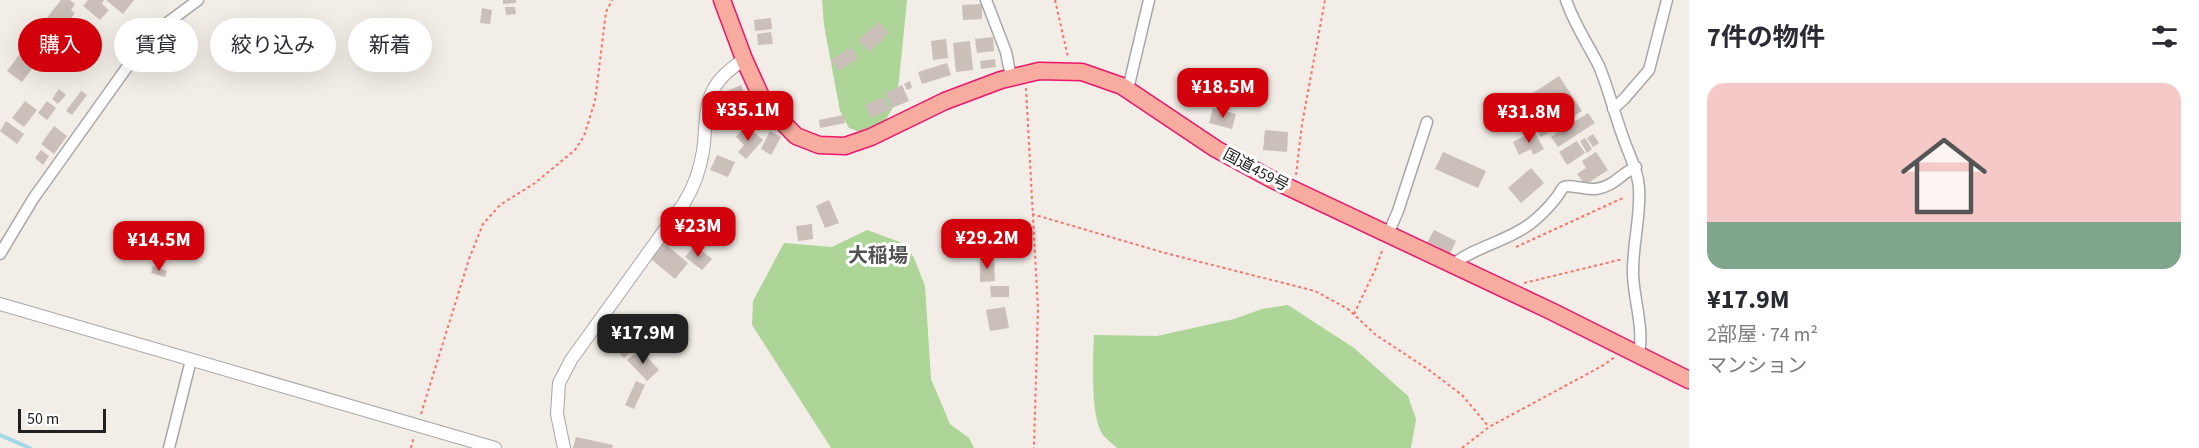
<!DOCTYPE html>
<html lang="ja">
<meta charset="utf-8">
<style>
body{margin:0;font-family:"Source Sans 3","Noto Sans JP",sans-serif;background:#f7f7f7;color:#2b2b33;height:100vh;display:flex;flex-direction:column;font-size:22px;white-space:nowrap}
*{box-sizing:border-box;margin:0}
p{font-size:20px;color:#7c7c81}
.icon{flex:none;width:33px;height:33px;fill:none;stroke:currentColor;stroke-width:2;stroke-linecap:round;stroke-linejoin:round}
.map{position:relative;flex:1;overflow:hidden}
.details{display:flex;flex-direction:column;background:#fff;width:510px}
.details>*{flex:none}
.top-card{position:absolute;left:18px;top:18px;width:570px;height:54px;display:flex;gap:12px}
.scale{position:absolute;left:18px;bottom:15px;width:88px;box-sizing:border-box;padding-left:6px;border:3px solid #202020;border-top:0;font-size:16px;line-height:21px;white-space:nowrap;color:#202020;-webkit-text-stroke:4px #fff;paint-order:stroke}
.price{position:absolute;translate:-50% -51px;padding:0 14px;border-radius:12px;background:#d1000b;color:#fff;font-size:20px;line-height:39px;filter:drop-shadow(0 2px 3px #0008)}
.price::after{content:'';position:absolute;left:50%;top:36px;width:18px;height:14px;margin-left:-9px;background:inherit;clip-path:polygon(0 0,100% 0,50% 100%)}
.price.selected{background:#222;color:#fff}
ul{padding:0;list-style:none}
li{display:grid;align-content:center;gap:12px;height:318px;padding:0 18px}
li+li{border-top:2px solid #e1e1e2}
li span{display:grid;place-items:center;height:186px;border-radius:18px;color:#555}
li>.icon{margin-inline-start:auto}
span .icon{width:108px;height:108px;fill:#fffc;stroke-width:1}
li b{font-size:26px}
h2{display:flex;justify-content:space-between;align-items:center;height:72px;padding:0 18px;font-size:26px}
.tag{padding:0 21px;border-radius:27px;background:#fff;box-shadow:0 6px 24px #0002;font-size:21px;line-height:54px}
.tag.selected{background:#d1000b;color:#fff}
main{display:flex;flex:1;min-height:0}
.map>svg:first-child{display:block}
</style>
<main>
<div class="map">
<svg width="1689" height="448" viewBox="0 0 1689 448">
<rect width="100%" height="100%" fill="#f2ede6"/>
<path fill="#acd597" d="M822 0H907L899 81 892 109 881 128 860 132 849 128 840 111 824 25Z
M867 230 905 244 914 258 925 286 931 379 950 424 969 438 974 448H831L752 325 753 301 784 243 832 247Z
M1288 305 1354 348 1408 396 1416 419 1411 448H1117C1112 444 1107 439 1103 435 1090 417 1093 358 1094 335L1157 336 1234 319 1262 309Z"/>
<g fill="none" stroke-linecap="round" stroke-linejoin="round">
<path stroke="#a2d8e4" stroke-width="4" d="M0 435 30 448"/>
</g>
<path fill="#cabfb9" d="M61 0H70L75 4 71 10 75 13 58 36 42 24Z
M88 0H104L102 4 109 10 100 20 83 6Z
M106 0H134L123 14Z
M503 0H516V3L503 4Z
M982 4V19L963 20 962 5Z
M505 7H515L516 14 506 15Z
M482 8 492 10 490 24 480 23Z
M771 18 772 29 755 31 754 20Z
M879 22 889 33 869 52 858 40Z
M771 32 773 44 758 45 757 34Z
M36 35 40 38 32 49 28 45Z
M993 37 994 51 977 53 975 39Z
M42 39 52 46 42 58 33 51Z
M946 39 948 58 933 60 931 41Z
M970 41 973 70 956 72 953 43Z
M59 44 74 55 67 65 52 54Z
M25 47 40 58 22 82 7 71Z
M851 47 858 58 839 71 831 60Z
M995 59 996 67 981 69 980 61Z
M947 63 951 75 922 84 918 72Z
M1559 76 1582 111 1541 137 1518 103Z
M910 81 912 88 907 90 904 84Z
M741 85 749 104 732 112 723 93Z
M902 85 909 101 892 108 885 93Z
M59 89 66 95 58 104 52 99Z
M81 91 87 95 72 115 66 111Z
M884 97 890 110 871 118 865 105Z
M25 101 37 110 24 127 12 118Z
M47 101 56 108 47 120 38 113Z
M1213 108 1236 114 1232 129 1209 123Z
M1588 113 1595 123 1558 147 1551 137Z
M844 115 845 123 820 128 819 120Z
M6 121 24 134 17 144 0 131Z
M746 125 763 140 746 159 738 152 744 145 736 137Z
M54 126 67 136 54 154 41 144Z
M1265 130 1288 132 1287 152 1263 150Z
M770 131 781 137 771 155 761 149Z
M1534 131 1544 149 1533 155 1531 149 1519 155 1513 142Z
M1593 134 1599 143 1593 147 1587 138Z
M1585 138 1592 149 1587 153 1580 141Z
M1577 141 1585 153 1567 165 1559 152Z
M41 150 49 156 43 165 35 158Z
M1443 152 1486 171 1478 188 1435 169Z
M1596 152 1608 170 1585 185 1577 174 1586 168 1582 161Z
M717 155 735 162 728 177 710 170Z
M1531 168 1544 183 1521 203 1508 188Z
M829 200 839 223 825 228 816 206Z
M694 207 706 215 690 236 679 227Z
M710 214 728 228 718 241 700 228Z
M1015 219 1016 247 1000 248 999 220Z
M812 224 813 239 798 241 796 226Z
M999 229V239H989L988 230Z
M1434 230 1456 241 1450 254 1427 243Z
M984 235 985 250 961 251V236Z
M664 243 688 263 675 279 651 259Z
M695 245 712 259 702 270 685 257Z
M980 258H994L995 281 980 282Z
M153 266 167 271 165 277 151 273Z
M990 286H1009V297H991Z
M1005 307 1009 328 990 331 986 310Z
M615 320 638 345 624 358 601 333Z
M640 349 659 370 647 381 627 360Z
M636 381 645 385 634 409 625 405Z
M576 437 613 445 612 448H573Z"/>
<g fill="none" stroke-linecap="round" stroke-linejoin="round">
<g stroke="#a7a7a7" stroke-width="13">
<path id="minor" d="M986 0 1006 52 1011 77
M1566 0C1574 24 1588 44 1599 66 1609 90 1615 116 1624 140 1630 157 1638 171 1639 188 1641 217 1632 246 1633 275 1634 301 1644 327 1639 353
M1128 89 1149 0
M1613 109 1624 99 1649 70 1667 0
M1388 234 1398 211 1427 122
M0 254 33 199 130 63 159 29 198 0
M1452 265C1476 246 1506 242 1530 224 1539 217 1549 207 1556 198 1559 195 1561 189 1564 187 1568 184 1588 190 1596 189 1615 186 1620 174 1636 167
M169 448 191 360"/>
</g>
<g stroke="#a7a7a7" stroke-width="14">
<path id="tertiary" d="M0 304 495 448
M564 448 557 414 559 383 571 360 684 203C694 187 700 170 703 151 706 132 704 110 712 92 719 77 732 68 744 59"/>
</g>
<g stroke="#ed166b" stroke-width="19">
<path id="trunk" d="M722 0 744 59 764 103 796 136 819 145 845 146 871 137 945 101 1001 80 1039 71 1082 72 1122 86 1216 149 1271 179 1551 311 1689 380"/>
</g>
<path stroke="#ff726a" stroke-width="2" stroke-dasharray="3 3" stroke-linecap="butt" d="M1055 0 1068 57
M1026 88 1038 309 1034 448
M1296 175 1302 124 1325 0
M1032 214 1165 253 1315 291 1348 309 1376 335 1429 370 1462 395 1489 427
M1516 247 1623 198
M1524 283 1623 259
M1354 314 1376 268 1383 248
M421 414 469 259 483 224 500 205 535 183 575 150 584 136 595 101 606 12 612 0
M411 448 414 436
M1462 448 1489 427 1602 366 1615 357"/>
<use href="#minor" stroke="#fff" stroke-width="10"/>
<use href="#tertiary" stroke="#fff" stroke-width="12"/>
<use href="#trunk" stroke="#f8ac9f" stroke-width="16"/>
</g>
<g text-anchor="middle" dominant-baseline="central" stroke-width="6" stroke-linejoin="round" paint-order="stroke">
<g font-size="16" fill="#202020" stroke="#fff">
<text transform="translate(1256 170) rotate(28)">国道459号</text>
</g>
<g font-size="20" font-weight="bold" fill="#535353" stroke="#fff">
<text x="878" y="256">大稲場</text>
</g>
</g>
</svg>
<div class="scale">50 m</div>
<b class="price" style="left:1223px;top:119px">¥18.5M</b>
<b class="price" style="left:748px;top:142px">¥35.1M</b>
<b class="price" style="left:1529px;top:144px">¥31.8M</b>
<b class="price" style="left:698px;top:258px">¥23M</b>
<b class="price" style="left:987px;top:270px">¥29.2M</b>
<b class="price" style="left:159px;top:272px">¥14.5M</b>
<b class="price selected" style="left:643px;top:365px">¥17.9M</b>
<div class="top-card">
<a class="tag selected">購入</a>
<a class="tag">賃貸</a>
<a class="tag">絞り込み</a>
<a class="tag">新着</a>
</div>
</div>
<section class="details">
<h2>7件の物件<svg class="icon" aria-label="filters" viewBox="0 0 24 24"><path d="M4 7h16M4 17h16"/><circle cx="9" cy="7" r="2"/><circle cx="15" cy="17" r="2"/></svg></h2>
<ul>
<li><span style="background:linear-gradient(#f6c9c9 75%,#7fa58c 0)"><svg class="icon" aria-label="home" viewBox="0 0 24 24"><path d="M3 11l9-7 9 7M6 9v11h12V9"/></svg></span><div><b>¥17.9M</b><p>2部屋 · 74 m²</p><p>マンション</p></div></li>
</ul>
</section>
</main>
